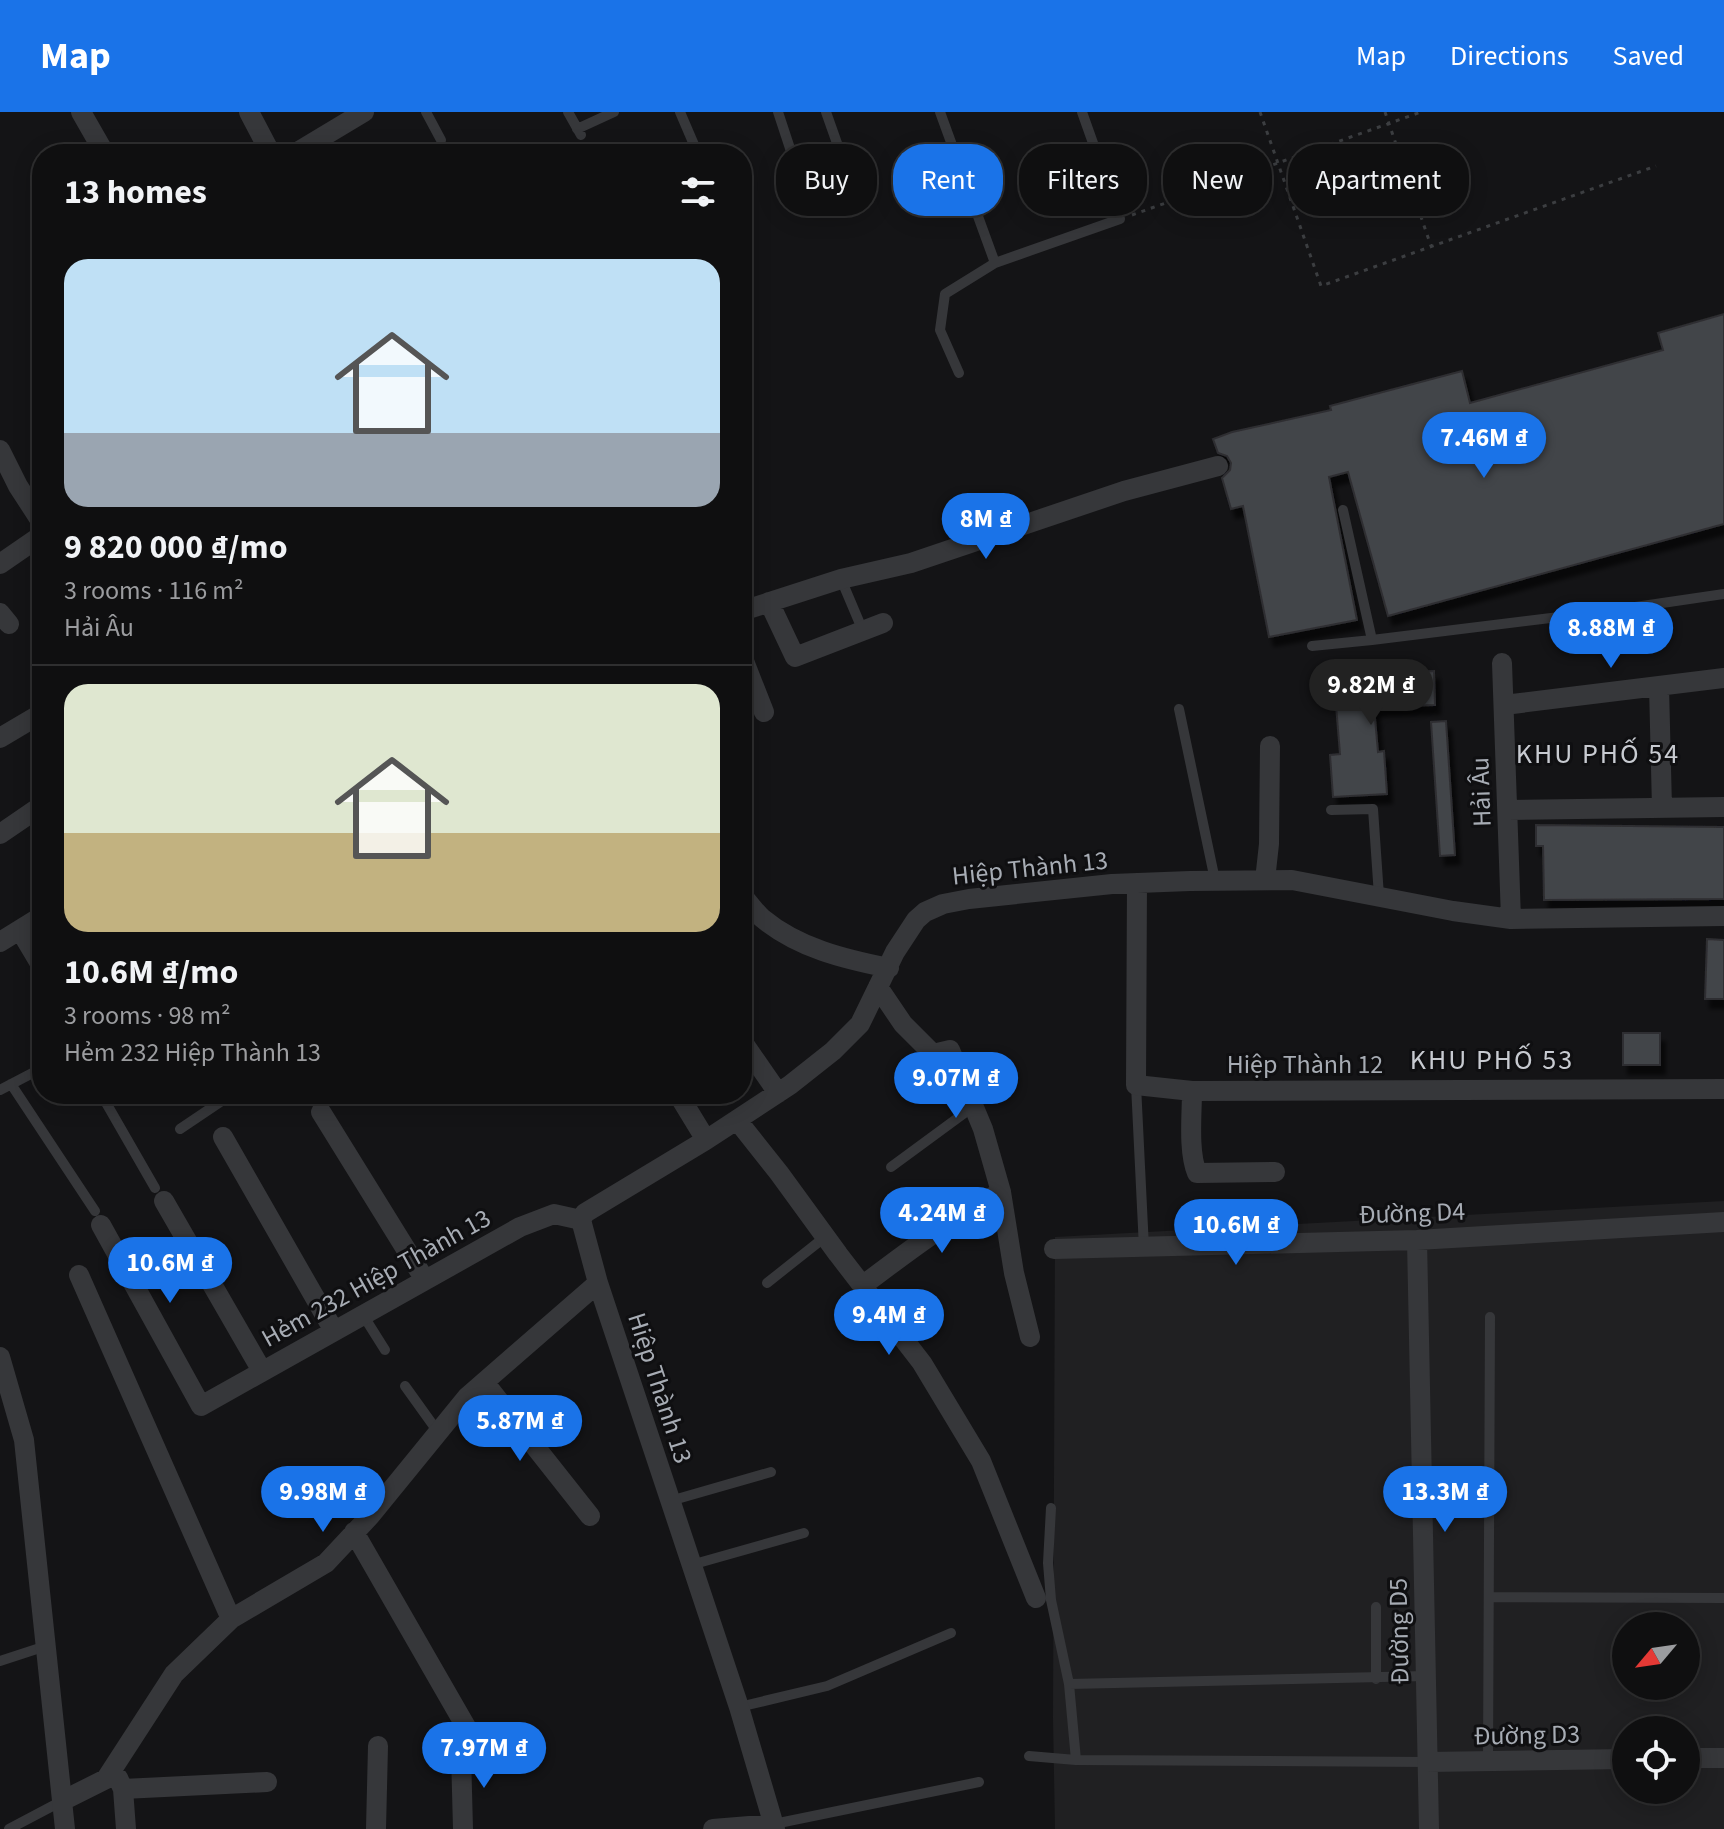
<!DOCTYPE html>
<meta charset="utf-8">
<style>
body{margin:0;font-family:"Source Sans 3",sans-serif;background:#181819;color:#f1f3f6;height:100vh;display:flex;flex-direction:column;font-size:30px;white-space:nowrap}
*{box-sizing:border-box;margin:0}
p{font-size:26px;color:#9b9c9f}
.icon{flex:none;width:44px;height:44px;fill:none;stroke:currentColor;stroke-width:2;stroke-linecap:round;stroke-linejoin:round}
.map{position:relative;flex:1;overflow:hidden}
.drawer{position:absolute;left:32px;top:32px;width:720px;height:960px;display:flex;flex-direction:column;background:#0f0f10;border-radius:32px;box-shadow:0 4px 20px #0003,0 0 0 2px #2f2f30}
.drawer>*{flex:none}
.top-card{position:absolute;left:776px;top:32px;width:760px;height:72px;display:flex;gap:16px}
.needle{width:52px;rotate:241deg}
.tools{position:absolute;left:1612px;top:1500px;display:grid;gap:16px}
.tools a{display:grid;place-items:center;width:88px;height:88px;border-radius:50%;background:#0f0f10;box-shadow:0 4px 20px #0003,0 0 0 2px #2f2f30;font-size:40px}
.price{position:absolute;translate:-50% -68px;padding:0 18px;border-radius:28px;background:#1a73e8;color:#fff;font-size:26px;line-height:52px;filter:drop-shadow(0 2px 4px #0008)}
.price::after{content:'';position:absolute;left:50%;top:48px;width:24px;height:18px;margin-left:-12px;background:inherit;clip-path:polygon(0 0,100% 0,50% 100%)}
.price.on{background:#222;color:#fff}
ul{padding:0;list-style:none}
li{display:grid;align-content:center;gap:16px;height:424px;padding:0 32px}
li+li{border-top:2px solid #2f2f30}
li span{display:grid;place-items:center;height:248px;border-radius:24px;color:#555}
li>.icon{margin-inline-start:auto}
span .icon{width:144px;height:144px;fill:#fffc;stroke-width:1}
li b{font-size:34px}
h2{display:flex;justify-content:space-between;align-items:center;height:96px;padding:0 32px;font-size:34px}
.chip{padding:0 28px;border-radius:32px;background:#0f0f10;box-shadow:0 4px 20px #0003,0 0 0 2px #2f2f30;font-size:28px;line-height:72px}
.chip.on{background:#1a73e8;color:#fff}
header{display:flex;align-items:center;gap:48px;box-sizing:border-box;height:112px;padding:0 40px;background:#1a73e8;color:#fff}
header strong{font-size:38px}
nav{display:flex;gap:44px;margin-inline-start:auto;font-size:28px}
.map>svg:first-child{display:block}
</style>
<header>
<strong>Map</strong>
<nav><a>Map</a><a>Directions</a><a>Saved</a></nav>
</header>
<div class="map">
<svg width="1724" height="1717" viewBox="0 0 1724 1717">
<defs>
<filter id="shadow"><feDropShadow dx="5" dy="9" stdDeviation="2" flood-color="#0009"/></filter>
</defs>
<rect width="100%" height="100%" fill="#141416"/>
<path fill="#202022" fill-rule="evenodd" d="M1724 1089V1717H1055L1053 1606 1055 1125ZM1626 1514H1686V1574H1626ZM1626 1618H1686V1678H1626Z"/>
<path fill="#434448" stroke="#2e2e31" stroke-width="2" filter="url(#shadow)" d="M1724 202V412L1388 504 1348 360 1329 365 1357 508 1269 525 1243 394 1231 397 1222 366 1230 358 1231 351 1227 344 1218 341 1213 327 1232 320 1331 298 1330 294 1462 259 1470 291 1663 238 1658 221Z
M1434 559 1435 593 1374 595 1378 640 1384 639 1387 682 1333 685 1330 643 1340 642 1334 569 1383 565V561Z
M1446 609 1455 743 1440 744 1431 610Z
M1536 713 1724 715V787L1544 788 1543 734H1536Z
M1707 827 1724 828V887H1705Z
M1623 921H1660V953H1623Z"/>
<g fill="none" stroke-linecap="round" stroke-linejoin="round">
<path stroke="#3c3e41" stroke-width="3" stroke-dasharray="4 6" stroke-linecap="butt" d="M1260 0 1321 174 1656 54
M1385 0 1431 134
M1132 103 1421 0"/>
<path stroke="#36373a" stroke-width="10" d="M426 0 441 28
M568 0 581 23
M680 0 698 42
M778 0 808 91
M826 0 855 82
M940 0 995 151 945 182 940 218 959 261
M577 17 614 0
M742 143 743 145
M995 151 1120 107 1082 0
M1343 398 1372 528 1608 499 1724 482
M841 467 863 519
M1312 534 1372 528
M1179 597 1215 768
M1331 698 1373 697 1379 784
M11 972 95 1099
M1136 973 1144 1136
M0 978 42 956
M101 982 155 1076
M180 1017 232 982
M891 1055 974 994
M767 1171 825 1125
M363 1203 385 1238
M405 1274 438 1320
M670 1389 771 1360
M1051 1396 1048 1451 1051 1488 1069 1572 1076 1648
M691 1453 804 1421
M1489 1485 1724 1486
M0 1549 46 1534
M1376 1567V1495
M1069 1572 1426 1564
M739 1595 827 1574 951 1521
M1029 1644 1076 1648 1428 1650
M1488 1649 1490 1205
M774 1712 979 1670
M9 1717 62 1689"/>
<path stroke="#36373a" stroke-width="20" d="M81 0 105 42
M249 0 271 42
M294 42 364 0
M0 338 18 374 42 411
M0 452 42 423
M769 490 795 545 883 511
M742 499 841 467 911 451 1124 379 1218 354
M0 501 9 512
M742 544 764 600
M1502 551 1511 807
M1659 574 1662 696
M1504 593 1724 566
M0 626 42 601
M1508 698 1724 695
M0 722 41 694
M1265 768 1269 732 1270 634
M1137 771 1136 973 1192 979 1724 977
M742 783C748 790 755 800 762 806 798 836 844 847 889 856
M20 818 42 855
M0 830 42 804
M878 875 903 912 933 942 950 938 983 1017 1001 1080 1014 1161 1030 1225
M742 929 778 981
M1192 979C1192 1002 1188 1039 1197 1061L1275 1060
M678 982 706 1028
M321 1000 425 1168
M737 1008 779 1061 838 1142 922 1251 981 1349 1036 1486
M223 1025 334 1219
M164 1089 262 1259
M101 1113 201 1294 520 1115 554 1102 581 1108
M1417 1128 1429 1717
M1054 1137 1417 1128 1724 1110
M79 1163 231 1507
M862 1174C907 1140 952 1106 1001 1080
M0 1245 24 1328 65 1717
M484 1270 590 1404
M354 1420 473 1627
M461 1641 463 1717
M1686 1646H1724
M1428 1650 1626 1647
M118 1666 123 1677 126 1717
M123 1677 267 1670
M62 1689 106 1667 174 1562 231 1507 326 1451 370 1404 467 1285 598 1171
M376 1717 378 1634
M713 1717 774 1712
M775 1717 739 1595 598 1171 581 1108 585 1101 706 1028 790 973 833 939 860 912 895 840 916 808 925 800 943 792 969 787 1112 772 1190 769 1292 768 1453 799 1511 807 1724 804"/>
</g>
<g text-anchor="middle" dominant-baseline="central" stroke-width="6" stroke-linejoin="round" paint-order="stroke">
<g font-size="26" fill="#a7acb4" stroke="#0f0f11">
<text transform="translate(1481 680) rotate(-92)">Hải Âu</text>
<text transform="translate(1030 756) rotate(-6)">Hiệp Thành 13</text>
<text x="1305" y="952">Hiệp Thành 12</text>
<text transform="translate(1412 1101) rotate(-2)">Đường D4</text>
<text transform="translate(376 1166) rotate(-29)">Hẻm 232 Hiệp Thành 13</text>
<text transform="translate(660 1276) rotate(72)">Hiệp Thành 13</text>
<text transform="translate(1399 1519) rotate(-91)">Đường D5</text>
<text transform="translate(1527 1623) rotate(-1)">Đường D3</text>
</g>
<g font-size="28" letter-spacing="2" fill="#c8cbd1" stroke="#0f0f11">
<text x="1598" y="642">KHU PHỐ 54</text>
<text x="1492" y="948">KHU PHỐ 53</text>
</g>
</g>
</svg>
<div class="tools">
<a><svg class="needle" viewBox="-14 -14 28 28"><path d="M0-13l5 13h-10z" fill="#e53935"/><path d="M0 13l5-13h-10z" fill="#9b9c9f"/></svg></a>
<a><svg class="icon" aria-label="locate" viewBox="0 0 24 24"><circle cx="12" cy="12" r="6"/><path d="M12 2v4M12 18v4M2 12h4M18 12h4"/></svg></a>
</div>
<b class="price" style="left:1484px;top:368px">7.46M ₫</b>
<b class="price" style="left:986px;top:449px">8M ₫</b>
<b class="price" style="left:1611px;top:558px">8.88M ₫</b>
<b class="price on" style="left:1371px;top:615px">9.82M ₫</b>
<b class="price" style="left:956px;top:1008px">9.07M ₫</b>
<b class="price" style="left:942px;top:1143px">4.24M ₫</b>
<b class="price" style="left:1236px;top:1155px">10.6M ₫</b>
<b class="price" style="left:170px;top:1193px">10.6M ₫</b>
<b class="price" style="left:889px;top:1245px">9.4M ₫</b>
<b class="price" style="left:520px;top:1351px">5.87M ₫</b>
<b class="price" style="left:323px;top:1422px">9.98M ₫</b>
<b class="price" style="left:1445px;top:1422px">13.3M ₫</b>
<b class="price" style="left:484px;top:1678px">7.97M ₫</b>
<div class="top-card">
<a class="chip">Buy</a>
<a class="chip on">Rent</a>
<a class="chip">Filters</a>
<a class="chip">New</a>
<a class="chip">Apartment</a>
</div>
<section class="drawer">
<h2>13 homes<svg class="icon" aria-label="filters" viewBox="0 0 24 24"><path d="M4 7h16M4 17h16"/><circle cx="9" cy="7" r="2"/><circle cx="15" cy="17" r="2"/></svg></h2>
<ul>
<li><span style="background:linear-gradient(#bfe0f5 70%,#9aa5b1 0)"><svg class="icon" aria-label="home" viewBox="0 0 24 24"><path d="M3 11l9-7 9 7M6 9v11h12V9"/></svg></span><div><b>9 820 000 ₫/mo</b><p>3 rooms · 116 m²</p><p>Hải Âu</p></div></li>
<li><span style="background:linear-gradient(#dfe7d0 60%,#c2b280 0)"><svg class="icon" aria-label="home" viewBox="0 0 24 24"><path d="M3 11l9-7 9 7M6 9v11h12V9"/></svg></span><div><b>10.6M ₫/mo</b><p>3 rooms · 98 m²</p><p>Hẻm 232 Hiệp Thành 13</p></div></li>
</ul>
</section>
</div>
